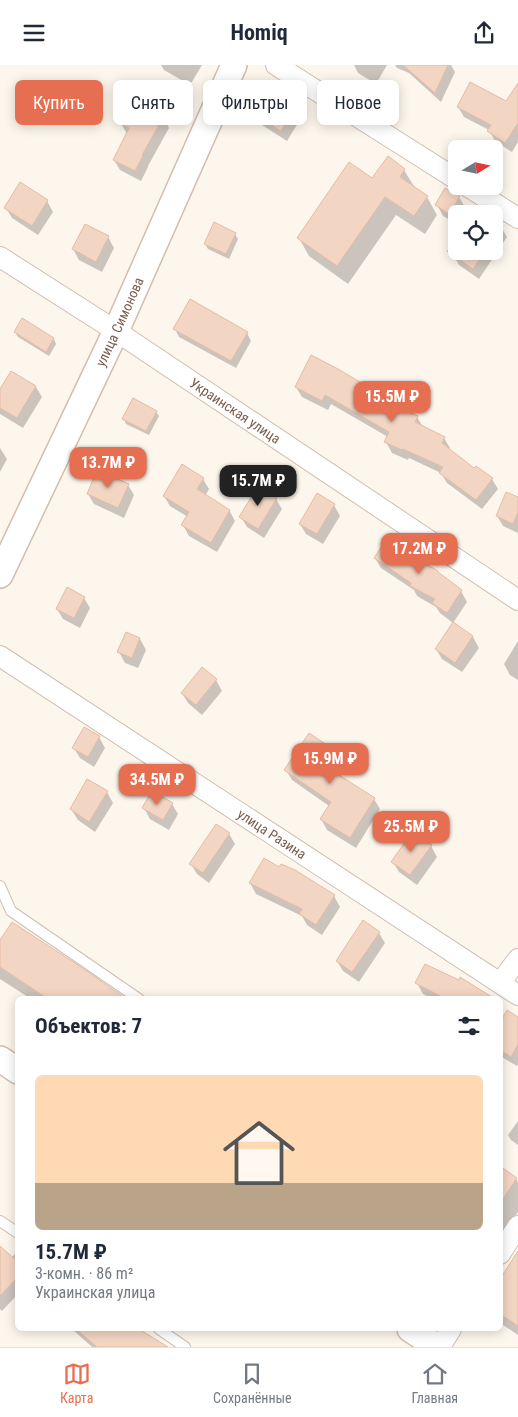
<!DOCTYPE html>
<html lang="ru">
<meta charset="utf-8">
<style>
body{margin:0;font-family:"Roboto Condensed",sans-serif;background:#f6f6f7;color:#1f2937;height:100vh;display:flex;flex-direction:column;font-size:19px;white-space:nowrap}
*{box-sizing:border-box;margin:0}
p{font-size:16px;color:#747a83}
.icon{flex:none;width:28px;height:28px;fill:none;stroke:currentColor;stroke-width:2;stroke-linecap:round;stroke-linejoin:round}
.map{position:relative;flex:1;overflow:hidden}
.side{position:absolute;left:15px;top:931px;width:488px;height:335px;display:flex;flex-direction:column;background:#fff;border-radius:8px;box-shadow:0 2px 12px #0003}
.side>*{flex:none}
.top-card{position:absolute;left:15px;top:15px;width:489px;height:45px;display:flex;gap:10px}
.needle{width:32px;rotate:80deg}
.tools{position:absolute;left:448px;top:75px;display:grid;gap:10px}
.tools a{display:grid;place-items:center;width:55px;height:55px;border-radius:8px;background:#fff;box-shadow:0 2px 12px #0003;font-size:25px}
.price{position:absolute;translate:-50% -42px;padding:0 11px;border-radius:10px;background:#e76f51;color:#fff;font-size:16px;line-height:32px;filter:drop-shadow(0 1px 2px #0008)}
.price::after{content:'';position:absolute;left:50%;top:30px;width:15px;height:11px;margin-left:-8px;background:inherit;clip-path:polygon(0 0,100% 0,50% 100%)}
.price.on{background:#222;color:#fff}
ul{padding:0;list-style:none}
li{display:grid;align-content:center;gap:10px;height:265px;padding:0 20px}
li+li{border-top:1px solid #e0e1e3}
li span{display:grid;place-items:center;height:155px;border-radius:8px;color:#555}
li>.icon{margin-inline-start:auto}
span .icon{width:90px;height:90px;fill:#fffc;stroke-width:1}
li b{font-size:21px}
h2{display:flex;justify-content:space-between;align-items:center;height:60px;padding:0 20px;font-size:21px}
.chip{padding:0 18px;border-radius:8px;background:#fff;box-shadow:0 2px 12px #0003;font-size:18px;line-height:45px}
.chip.on{background:#e76f51;color:#fff}
header{display:flex;justify-content:space-between;align-items:center;height:65px;padding:0 20px;background:#fff;font-size:22px;font-weight:700}
.dock{display:flex;justify-content:space-around;align-items:center;height:70px;border-top:1px solid #e0e1e3;background:#fff;font-size:14px;color:#747a83}
.dock a{display:grid;justify-items:center;gap:2px}
.dock .on{color:#e76f51}
.map>svg:first-child{display:block}
</style>
<header><svg class="icon" aria-label="menu" viewBox="0 0 24 24"><path d="M4 6h16M4 12h16M4 18h16"/></svg>Homiq<svg class="icon" aria-label="share" viewBox="0 0 24 24"><path d="M12 15V3M7 8l5-5 5 5M5 13v7h14v-7"/></svg></header>
<div class="map">
<svg width="518" height="1282" viewBox="0 0 518 1282">
<rect width="100%" height="100%" fill="#fdf6ec"/>
<path fill="#0003" d="M161 0H202L190 20 164 5Z
M354 0H387L376 19 358 8Z
M395 0H451L455 7 441 37 409 8 397 3Z
M275 25 297 39 303 50 287 76 262 60 256 49Z
M518 35V77L512 87 495 76 489 65 464 52 458 42 507 38Z
M163 52 169 63 148 101V102L141 116 120 105 114 95 128 68 126 67 120 57Z
M404 105 415 123 427 132 437 150 425 169 396 150 348 219 309 191 299 173 372 115Z
M21 119 47 136 53 147 38 170 12 153 6 143Z
M459 132 465 142 461 149H456L455 158 443 151 437 140Z
M494 157 501 162 507 172 479 214 459 200 453 190 456 185 494 186Z
M86 160 108 172 114 183 102 207 79 195 73 184Z
M235 169 238 174 229 194 208 184 205 179Z
M23 255 54 274 56 279 49 291 18 272 15 267Z
M175 264 247 268 251 276 236 303 179 272Z
M36 322 42 332 23 363 0 349V326Z
M296 322 396 340 398 344 417 352 423 362 444 373 450 383 449 385 474 405 492 414 498 424 482 444 447 418 441 408 409 393 408 395 392 388 386 377 388 372 331 339 328 345 302 332Z
M156 347 159 351 149 370 126 359 124 354Z
M0 383 7 394 0 407Z
M203 414 209 424 205 431 229 445 235 456 217 487 189 471 183 460 188 452 170 441 164 431Z
M128 420 134 430 124 453 94 439 88 429Z
M276 434 282 444 264 473 247 462 241 452Z
M518 434V468L503 461 497 451Z
M334 440 340 451 323 479 306 469 300 459Z
M412 490 415 495 461 526 467 537 453 558 440 548 436 542 417 531 414 525 381 503 375 493Z
M84 533 90 543 80 563 63 554 57 544Z
M453 559 473 572 479 583 462 607 442 594 436 584Z
M127 569 140 574 146 585 138 603 125 598 119 587Z
M518 576V615L510 610 504 599Z
M202 604 216 615 222 626 202 650 188 638 182 628Z
M99 672 105 683 94 702 80 693 74 683Z
M341 691 347 701 339 712 374 734 380 744 356 783 327 765 321 754 329 741 292 715 286 705Z
M107 727 113 738 95 767 78 755 71 744Z
M172 739 178 749 169 765 150 754 144 743Z
M229 769 235 779 209 818 197 809 191 799Z
M431 781 437 792 417 820 399 807 393 797Z
M264 795 334 831 340 842 322 870 307 860 302 851 256 829 250 818Z
M379 868 385 878 359 917 343 906 337 896Z
M0 877 124 934H31L0 914Z
M417 918 485 934H433L423 929Z
M518 953V999L517 1001 500 991V959Z
M518 1056V1080L511 1075 508 1070Z
M500 1102 516 1114 518 1117V1147L500 1173Z
M0 1182 11 1193 16 1188 18 1190V1230H17L2 1246 0 1244Z
M518 1189V1270L500 1258V1216Z
M72 1264H136L159 1282H92Z"/>
<path fill="#f3d5c3" stroke="#e6bba3" d="M403 0H448L435 28Z
M470 17 506 36 518 18V58L505 78 487 66 491 60 457 42Z
M271 21 298 38 281 66 254 49Z
M131 33 164 51 142 90 143 91 135 106 113 95 129 63 118 57Z
M388 91 405 104 400 112 428 131 414 151 385 132 337 201 297 173 349 97 372 113Z
M20 117 48 135 32 161 4 143Z
M445 123 460 131 449 149 435 140Z
M214 157 236 168 226 189 204 179Z
M85 159 109 171 96 197 72 184Z
M447 186H485L473 204Z
M190 234 248 267 231 296 173 264Z
M22 253 54 273 46 287 14 267Z
M311 290 338 304 397 339 395 341 418 351 415 357 445 372 442 378 474 403 476 401 493 413 476 435 439 408 443 402 403 384 402 385 384 377 389 367 325 330 322 336 295 322Z
M11 306 36 321 17 353 0 343V324Z
M133 333 157 346 146 366 122 354Z
M182 399 204 413 197 424 230 445 211 478 181 460 189 447 163 431Z
M97 405 129 419 118 443 87 429Z
M258 421 277 433 258 464 239 452Z
M506 427 518 432V447L513 459 496 451Z
M317 428 335 439 317 469 299 459Z
M388 472 413 489 412 491 438 506V507L462 525 447 548 432 538 435 534 410 521 411 518 374 493Z
M67 522 85 532 74 553 56 544Z
M453 557 473 571 455 598 435 584Z
M126 567 140 573 132 593 117 587Z
M202 602 217 614 196 640 181 628Z
M84 662 100 671 88 692 72 683Z
M309 668 342 690 331 705 375 733 350 773 320 754 331 737 284 705Z
M87 714 108 726 89 757 70 744Z
M152 726 173 738 163 755 142 743Z
M216 759 230 768 203 808 189 799Z
M412 767 432 780 410 810 391 797Z
M264 793 279 802 281 799 295 805 335 830 316 860 299 849 302 844 249 818Z
M363 855 380 867 352 907 336 896Z
M12 857 87 906 126 934H48L0 902V875Z
M425 899 459 915 460 912 495 934H446L415 918Z
M507 945 518 952V979L511 992 500 985V957Z
M500 1101 517 1113 500 1138Z
M0 1181 18 1197V1212L0 1231Z
M518 1186V1261L500 1249V1214Z
M76 1264H139L168 1282H97Z"/>
<g fill="none" stroke-linecap="round" stroke-linejoin="round">
<g stroke="#d1beb0" stroke-width="12">
<path id="service" d="M0 821 11 846 139 934
M0 1156 18 1168
M159 1264 185 1282"/>
</g>
<g stroke="#d1beb0" stroke-width="22">
<g id="minor">
<path d="M276 0 456 114"/>
<path d="M467 121 518 153"/>
<path id="s1" d="M0 192 116 266 518 535"/>
<path id="s2" d="M0 591 518 930"/>
<path d="M500 918 518 894"/>
<path d="M500 1189 518 1161"/>
<path d="M440 1282 451 1264"/>
</g>
</g>
<g stroke="#d1beb0" stroke-width="28">
<g id="tertiary">
<path id="s3" d="M0 510 116 266 234 0"/>
<path d="M0 994 18 1006"/>
<path d="M410 1264 437 1282"/>
</g>
</g>
<use href="#service" stroke="#fff" stroke-width="10"/>
<use href="#minor" stroke="#fff" stroke-width="20"/>
<use href="#tertiary" stroke="#fff" stroke-width="25"/>
</g>
<g text-anchor="middle" dominant-baseline="central" stroke-width="4.5" stroke-linejoin="round" paint-order="stroke">
<g font-size="14" fill="#7a5c4d" stroke="#fffaf3">
<text stroke="none"><textPath href="#s3" startOffset="280">улица Симонова</textPath></text>
<text stroke="none"><textPath href="#s1" startOffset="281">Украинская улица</textPath></text>
<text stroke="none"><textPath href="#s2" startOffset="325">улица Разина</textPath></text>
</g>
</g>
</svg>
<div class="tools">
<a><svg class="needle" viewBox="-14 -14 28 28"><path d="M0-13l5 13h-10z" fill="#e53935"/><path d="M0 13l5-13h-10z" fill="#747a83"/></svg></a>
<a><svg class="icon" aria-label="locate" viewBox="0 0 24 24"><circle cx="12" cy="12" r="6"/><path d="M12 2v4M12 18v4M2 12h4M18 12h4"/></svg></a>
</div>
<b class="price" style="left:392px;top:358px">15.5M ₽</b>
<b class="price" style="left:108px;top:424px">13.7M ₽</b>
<b class="price on" style="left:258px;top:442px">15.7M ₽</b>
<b class="price" style="left:419px;top:510px">17.2M ₽</b>
<b class="price" style="left:330px;top:720px">15.9M ₽</b>
<b class="price" style="left:157px;top:741px">34.5M ₽</b>
<b class="price" style="left:411px;top:788px">25.5M ₽</b>
<div class="top-card">
<a class="chip on">Купить</a>
<a class="chip">Снять</a>
<a class="chip">Фильтры</a>
<a class="chip">Новое</a>
</div>
<section class="side">
<h2>Объектов: 7<svg class="icon" aria-label="filters" viewBox="0 0 24 24"><path d="M4 7h16M4 17h16"/><circle cx="9" cy="7" r="2"/><circle cx="15" cy="17" r="2"/></svg></h2>
<ul>
<li><span style="background:linear-gradient(#ffd9b3 70%,#b9a48a 0)"><svg class="icon" aria-label="home" viewBox="0 0 24 24"><path d="M3 11l9-7 9 7M6 9v11h12V9"/></svg></span><div><b>15.7M ₽</b><p>3-комн. · 86 m²</p><p>Украинская улица</p></div></li>
</ul>
</section>
</div>
<nav class="dock">
<a class="on"><svg class="icon" aria-label="map" viewBox="0 0 24 24"><path d="M3 6l6-2 6 2 6-2v14l-6 2-6-2-6 2zM9 4v14M15 6v14"/></svg>Карта</a>
<a><svg class="icon" aria-label="saved" viewBox="0 0 24 24"><path d="M7 4h10v16l-5-4-5 4z"/></svg>Сохранённые</a>
<a><svg class="icon" aria-label="home" viewBox="0 0 24 24"><path d="M3 11l9-7 9 7M6 9v11h12V9"/></svg>Главная</a>
</nav>
